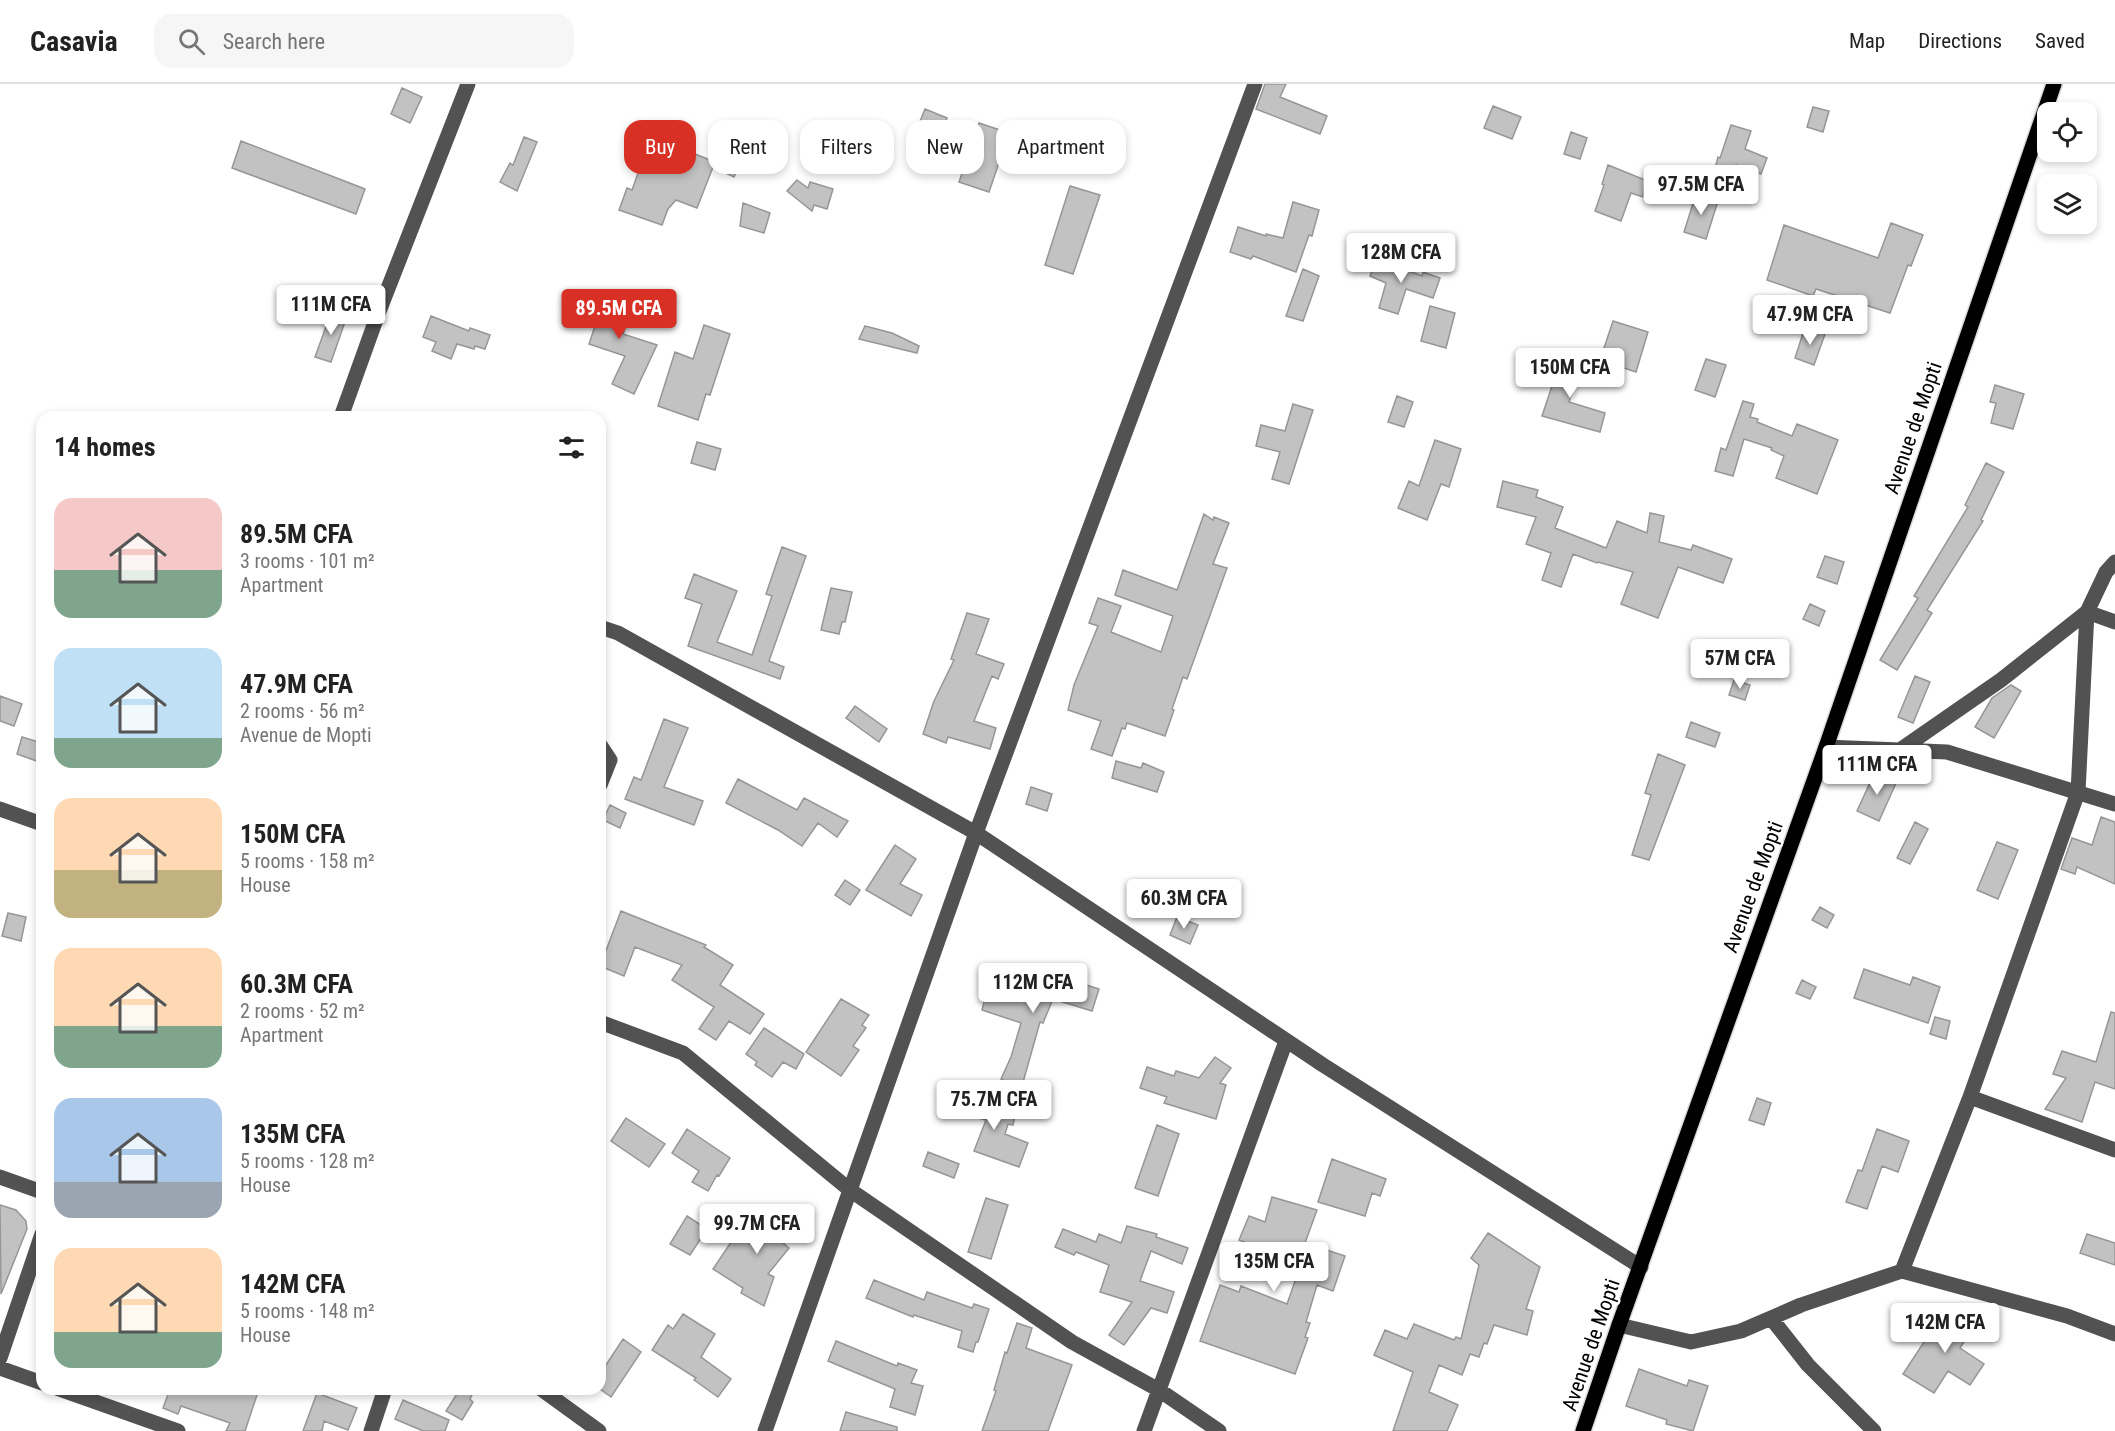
<!DOCTYPE html>
<meta charset="utf-8">
<style>
body{margin:0;font-family:"Roboto Condensed",sans-serif;background:#f6f6f6;color:#222;height:100vh;display:flex;flex-direction:column;font-size:22px;white-space:nowrap}
*{box-sizing:border-box;margin:0}
p{font-size:20px;color:#767676}
.icon{flex:none;width:33px;height:33px;fill:none;stroke:currentColor;stroke-width:2;stroke-linecap:round;stroke-linejoin:round}
.map{position:relative;flex:1;overflow:hidden}
.side{position:absolute;left:36px;top:327px;width:570px;height:984px;display:flex;flex-direction:column;background:#fff;border-radius:18px;box-shadow:0 3px 9px #0003}
.side>*{flex:none}
.banner{position:absolute;left:624px;top:36px;width:570px;height:54px;display:flex;gap:12px}
.buttons{position:absolute;left:2037px;top:18px;display:grid;gap:12px}
.buttons a{display:grid;place-items:center;width:60px;height:60px;border-radius:12px;background:#fff;box-shadow:0 3px 9px #0003;font-size:30px}
.price{position:absolute;translate:-50% -51px;padding:0 14px;border-radius:6px;background:#fff;color:#222;font-size:20px;line-height:39px;filter:drop-shadow(0 2px 3px #0008)}
.price::after{content:'';position:absolute;left:50%;top:36px;width:18px;height:14px;margin-left:-9px;background:inherit;clip-path:polygon(0 0,100% 0,50% 100%)}
.price.selected{background:#d93025;color:#fff}
ul{padding:0;list-style:none}
li{display:flex;align-items:center;gap:18px;height:150px;padding:0 18px}
li span{display:grid;place-items:center;flex:none;width:168px;height:120px;border-radius:18px;color:#555}
li>.icon{margin-inline-start:auto}
span .icon{width:72px;height:72px;fill:#fffc;stroke-width:1}
li b{font-size:26px}
h2{display:flex;justify-content:space-between;align-items:center;height:72px;padding:0 18px;font-size:26px}
.tag{padding:0 21px;border-radius:18px;background:#fff;box-shadow:0 3px 9px #0003;font-size:21px;line-height:54px}
.tag.selected{background:#d93025;color:#fff}
header{display:flex;align-items:center;gap:36px;box-sizing:border-box;height:84px;padding:0 30px;background:#fff;border-bottom:2px solid #e0e0e0}
header strong{font-size:28px}
nav{display:flex;gap:33px;margin-inline-start:auto;font-size:21px}
.search{width:420px;height:54px;background:#f6f6f6;display:flex;align-items:center;gap:15px;box-sizing:border-box;padding:0 21px;border-radius:18px;color:#767676;font-size:22px}
.map>svg:first-child{display:block}
</style>
<header>
<strong>Casavia</strong>
<div class="search"><svg class="icon" aria-label="search" viewBox="0 0 24 24"><circle cx="10" cy="10" r="6"/><path d="M15 15l6 6"/></svg>Search here</div>
<nav><a>Map</a><a>Directions</a><a>Saved</a></nav>
</header>
<div class="map">
<svg width="2115" height="1347" viewBox="0 0 2115 1347">
<rect width="100%" height="100%" fill="#fff"/>
<path fill="#c2c2c2" stroke="#969696" stroke-width="1.5" d="M1265 0H1286L1280 13 1327 32 1320 50 1256 25Z
M402 4 422 13 410 39 391 30Z
M1493 22 1521 33 1512 55 1484 44Z
M1813 23 1829 27 1823 48 1807 43Z
M925 25 947 34 938 59 915 50Z
M979 39 1009 49 989 108 959 98Z
M1731 41 1751 47 1745 65 1767 74 1761 90 1736 81 1731 101 1712 96 1718 73 1720 74Z
M650 42 693 58 690 68 715 78 697 124 676 116 668 125 662 141 619 126 627 104 632 106 647 64 642 62Z
M1571 48 1587 54 1580 75 1564 70Z
M524 53 537 58 517 107 500 98 510 79 513 81Z
M241 57 365 105 356 130 232 84Z
M730 67 743 73 734 93 721 87Z
M1608 81 1645 96 1643 113 1631 109 1621 137 1595 127 1604 101 1602 100Z
M797 96 808 104 810 98 833 105 827 125 814 121 812 127 787 107Z
M1070 102 1100 111 1073 190 1045 181Z
M1696 110 1718 117 1706 155 1684 148Z
M1293 118 1319 126 1312 152 1309 151 1296 188 1253 172 1251 175 1230 168 1238 143 1266 152V150L1283 154Z
M743 119 770 129 764 149 740 142Z
M1891 139 1923 151 1911 182 1908 181 1890 229 1816 205 1813 212 1767 196 1784 141 1878 174Z
M1377 174 1422 192 1423 188 1440 194 1433 214 1406 205 1398 230 1379 224 1386 199 1370 192Z
M1303 185 1319 192 1303 237 1286 232Z
M607 211 633 220 623 250 657 261 634 310 612 300 625 272 589 260 596 239 582 234 589 212 604 217Z
M1430 222 1455 229 1446 264 1421 257Z
M332 226 347 232 331 278 315 273Z
M431 232 469 247 470 244 490 251 485 265 475 262 474 265 457 260 451 275 432 267 436 258 423 253Z
M1613 237 1648 248 1636 288 1600 276Z
M704 241 730 250 710 311 706 310 698 336 658 322 675 268 693 275Z
M865 242 892 249 919 262 917 269 859 255Z
M1805 243 1825 250 1814 281 1795 274Z
M1562 272 1582 279 1569 318 1605 329 1600 348 1542 332Z
M1706 275 1726 281 1715 313 1695 306Z
M1995 301 2024 310 2013 345 1991 339 1996 319 1990 318Z
M1397 312 1413 318 1404 343 1388 338Z
M1743 317 1754 320 1750 333 1758 335 1757 338 1792 352 1797 340 1838 356 1817 410 1776 394 1784 372 1771 366 1772 364 1744 355 1733 392 1715 387 1721 364 1726 366Z
M1293 320 1313 326 1289 400 1272 395 1280 368 1256 362 1261 341 1285 347Z
M1435 356 1461 365 1449 403 1441 400 1427 436 1398 424 1409 397 1419 402Z
M697 358 721 365 715 386 691 379Z
M1986 379 2004 388 1981 436 1983 437 1927 526 1932 529 1897 586 1880 576 1918 514 1914 512 1968 423 1965 421Z
M1503 397 1538 406 1536 413 1563 423 1555 444 1606 464 1617 437 1647 449 1650 429 1664 432 1659 458 1691 466 1693 461 1732 475 1723 499 1678 483 1658 534 1621 520 1633 488 1598 478 1597 479 1573 470 1561 503 1542 496 1551 469 1526 460 1536 433 1497 423Z
M1204 430 1213 436 1214 433 1229 439 1213 480 1227 484 1187 595 1183 593 1172 625 1174 626 1165 652 1127 639 1125 645 1122 644 1112 672 1091 665 1101 637 1068 626 1074 601 1098 542 1089 539 1098 514 1121 522 1111 548 1161 568 1173 532 1115 511 1123 486 1177 506Z
M782 463 806 472 769 577 784 583 780 595 688 562 702 520 685 514 694 490 737 507 717 558 752 571 772 512 766 510Z
M1825 472 1844 478 1837 500 1817 493Z
M831 504 852 508 845 538H842L839 550 821 546Z
M1810 520 1825 527 1819 542 1803 535Z
M967 529 989 535 976 570 1004 580 998 595 992 592 974 637 996 644 990 665 948 653 946 659 923 650 934 617 954 576 951 575Z
M1915 592 1930 598 1913 639 1898 633Z
M1734 596 1750 601 1745 616 1729 611Z
M2011 601 2021 607 1994 654 1975 643 1992 614Z
M0 612 22 620 14 642 0 637Z
M855 622 887 645 879 658 846 634Z
M664 635 688 644 664 703 703 717 694 741 625 715 634 693 641 696Z
M1691 638 1720 649 1715 663 1686 653Z
M22 653 42 659V679L17 670Z
M1658 670 1685 681 1649 776 1632 771 1651 711 1645 709Z
M1116 677 1141 684 1143 679 1164 688 1157 708 1112 694Z
M1875 688 1897 697 1879 737 1857 727Z
M738 695 797 726 804 714 848 737 837 753 818 739 802 762 778 746 726 719Z
M1031 703 1052 710 1047 727 1026 720Z
M610 721 626 729 620 744 603 736Z
M2101 733 2115 738V800L2077 783 2075 790 2061 785 2072 754 2092 761Z
M1915 738 1928 745 1910 780 1897 774Z
M1997 758 2018 766 1998 815 1977 806Z
M895 761 916 775 900 800 922 811 911 832 866 806Z
M845 796 860 806 850 821 835 811Z
M1820 823 1834 831 1827 844 1812 836Z
M621 827 706 861 704 863 733 881 720 901 764 930 750 950 729 937 716 956 699 945 714 923 672 896 682 881 635 863 624 892 600 882Z
M8 829 26 833 21 857 2 852Z
M1177 833 1198 841 1190 860 1170 851Z
M1864 885 1910 901 1913 893 1940 903 1928 939 1854 914Z
M1049 889 1099 905 1092 927 1053 915 1043 939 1040 938 1022 1002H1015L1001 995 1011 973 1021 939 982 926 989 899 1032 911 1037 893 1047 896Z
M1802 896 1816 903 1810 915 1796 909Z
M841 915 869 931 862 941 866 944 853 962 859 966 841 992 806 968Z
M2111 928 2115 929V1005L2095 998 2082 1038 2045 1025 2066 994 2053 990 2062 967 2096 978Z
M1935 933 1950 937 1946 955 1930 950Z
M764 944 804 970 796 985 783 978 772 993 755 981 757 978 746 970Z
M1215 973 1231 984 1220 999 1226 1001 1216 1035 1164 1019 1167 1013 1140 1004 1147 983 1174 992 1176 987 1199 994Z
M963 1009 984 1014 983 1021 1015 1031 1013 1041 1008 1040 1005 1050 1028 1059 1019 1083 974 1067 986 1036 958 1029Z
M1757 1014 1771 1019 1764 1041 1749 1036Z
M626 1034 665 1060 649 1083 611 1057Z
M1157 1041 1179 1050 1158 1112 1135 1104Z
M687 1045 730 1074 719 1092 717 1091 708 1107 692 1098 699 1087 672 1069Z
M1877 1045 1909 1057 1898 1088 1882 1082 1867 1125 1846 1118 1858 1086 1862 1087Z
M928 1068 959 1080 954 1094 923 1082Z
M1332 1075 1386 1095 1380 1112 1372 1109 1365 1132 1318 1118Z
M1272 1113 1317 1126 1305 1159 1345 1172 1333 1207 1317 1201 1306 1238 1310 1239 1305 1253 1308 1254 1295 1290 1200 1257 1220 1201 1239 1208 1241 1202 1287 1220 1301 1180 1239 1156 1249 1132 1265 1138Z
M986 1114 1008 1121 991 1175 968 1168Z
M0 1121 16 1126 26 1137 27 1145 1 1210Z
M784 1122 800 1132 783 1159 789 1164 768 1190 774 1193 764 1222 741 1209 743 1204 713 1185 748 1133 769 1145Z
M687 1132 707 1145 690 1171 670 1160Z
M1127 1142 1157 1150 1156 1153 1188 1164 1182 1180 1151 1167 1140 1197 1174 1208 1167 1229 1151 1224 1124 1261 1109 1251 1132 1218 1100 1208 1109 1181 1076 1168 1074 1171 1055 1163 1063 1145 1096 1158 1099 1150 1121 1159Z
M1488 1149 1540 1183 1526 1225 1533 1227 1527 1251 1494 1241 1487 1260 1484 1259 1479 1273 1470 1270 1462 1291 1439 1281 1429 1308 1458 1321 1447 1347H1393L1413 1288 1374 1271 1385 1246 1407 1255 1414 1240 1454 1256 1456 1253 1461 1255 1479 1181 1471 1174Z
M2087 1150 2115 1159V1181L2080 1169Z
M874 1196 924 1216 927 1208 972 1224 974 1220 989 1225 978 1258H976L973 1268 958 1263 962 1247 914 1231 913 1233 866 1214Z
M1947 1223 1975 1240 1960 1264 1984 1280 1970 1301 1948 1287 1934 1309 1903 1290Z
M683 1230 715 1250 701 1273 731 1295 718 1313 694 1296 696 1294 652 1266 668 1241 673 1245Z
M1017 1239 1032 1244 1026 1264 1072 1281 1048 1347H982L996 1307 994 1306 1005 1268 1007 1269Z
M623 1255 641 1268 611 1313 600 1305V1290Z
M836 1257 897 1282 898 1279 917 1286 911 1299 923 1302 915 1331 890 1323 895 1305 828 1277Z
M1639 1285 1687 1302 1689 1296 1708 1302 1693 1347 1666 1340 1667 1336 1626 1322Z
M170 1305H259L245 1347H226L230 1339 181 1322 178 1330 163 1324Z
M460 1305H475L470 1315 473 1318 462 1336 446 1327Z
M317 1309 357 1324 348 1346 324 1337 322 1347H303Z
M403 1316 449 1336 445 1347H423L395 1335Z
M846 1328 897 1343V1347H840Z"/>
<g fill="none" stroke-linecap="round" stroke-linejoin="round">
<g stroke="#dbdbdb" stroke-width="18">
<path id="major" d="M1583 1347 1619 1241 1826 663 2054 0"/>
</g>
<path stroke="#525252" stroke-width="15" d="M341 333 378 230 468 0
M600 543 618 549 976 749 1323 981 1641 1183
M600 661 610 676 600 701
M1826 663 1947 668 2115 720
M1900 666 2001 596 2087 528 2106 488 2115 478
M0 725 42 740
M600 938 683 969 850 1106 1072 1258 1159 1306 1219 1347
M1970 1013 2115 1066
M0 1093 42 1108
M1902 1187 1970 1013 2078 708 2087 528 2115 538
M1771 1234 1808 1281 1874 1347
M1619 1241 1691 1258 1741 1247 1801 1221 1902 1187 2067 1232 2115 1250
M0 1274 42 1150
M0 1284 42 1299
M59 1305 178 1347
M541 1305 599 1347
M371 1347 385 1305
M765 1347 976 749 1255 0
M1144 1347 1286 957"/>
<use href="#major" stroke="#000" stroke-width="15"/>
</g>
<g text-anchor="middle" dominant-baseline="central" stroke-width="4.5" stroke-linejoin="round" paint-order="stroke">
<g font-size="21" fill="#000" stroke="#fff">
<text transform="translate(1913 344) rotate(-71)">Avenue de Mopti</text>
<text transform="translate(1753 803) rotate(-70)">Avenue de Mopti</text>
<text transform="translate(1591 1261) rotate(-71)">Avenue de Mopti</text>
</g>
</g>
</svg>
<div class="buttons">
<a><svg class="icon" aria-label="locate" viewBox="0 0 24 24"><circle cx="12" cy="12" r="6"/><path d="M12 2v4M12 18v4M2 12h4M18 12h4"/></svg></a>
<a><svg class="icon" aria-label="layers" viewBox="0 0 24 24"><path d="M12 4l9 5-9 5-9-5zM3 14l9 5 9-5"/></svg></a>
</div>
<b class="price" style="left:1701px;top:132px">97.5M CFA</b>
<b class="price" style="left:1401px;top:200px">128M CFA</b>
<b class="price" style="left:331px;top:252px">111M CFA</b>
<b class="price selected" style="left:619px;top:256px">89.5M CFA</b>
<b class="price" style="left:1810px;top:262px">47.9M CFA</b>
<b class="price" style="left:1570px;top:315px">150M CFA</b>
<b class="price" style="left:1740px;top:606px">57M CFA</b>
<b class="price" style="left:1877px;top:712px">111M CFA</b>
<b class="price" style="left:1184px;top:846px">60.3M CFA</b>
<b class="price" style="left:1033px;top:930px">112M CFA</b>
<b class="price" style="left:994px;top:1047px">75.7M CFA</b>
<b class="price" style="left:757px;top:1171px">99.7M CFA</b>
<b class="price" style="left:1274px;top:1209px">135M CFA</b>
<b class="price" style="left:1945px;top:1270px">142M CFA</b>
<div class="banner">
<a class="tag selected">Buy</a>
<a class="tag">Rent</a>
<a class="tag">Filters</a>
<a class="tag">New</a>
<a class="tag">Apartment</a>
</div>
<section class="side">
<h2>14 homes<svg class="icon" aria-label="filters" viewBox="0 0 24 24"><path d="M4 7h16M4 17h16"/><circle cx="9" cy="7" r="2"/><circle cx="15" cy="17" r="2"/></svg></h2>
<ul>
<li><span style="background:linear-gradient(#f6c9c9 60%,#7fa58c 0)"><svg class="icon" aria-label="home" viewBox="0 0 24 24"><path d="M3 11l9-7 9 7M6 9v11h12V9"/></svg></span><div><b>89.5M CFA</b><p>3 rooms · 101 m²</p><p>Apartment</p></div></li>
<li><span style="background:linear-gradient(#bfe0f5 75%,#7fa58c 0)"><svg class="icon" aria-label="home" viewBox="0 0 24 24"><path d="M3 11l9-7 9 7M6 9v11h12V9"/></svg></span><div><b>47.9M CFA</b><p>2 rooms · 56 m²</p><p>Avenue de Mopti</p></div></li>
<li><span style="background:linear-gradient(#ffd9b3 60%,#c2b280 0)"><svg class="icon" aria-label="home" viewBox="0 0 24 24"><path d="M3 11l9-7 9 7M6 9v11h12V9"/></svg></span><div><b>150M CFA</b><p>5 rooms · 158 m²</p><p>House</p></div></li>
<li><span style="background:linear-gradient(#ffd9b3 65%,#7fa58c 0)"><svg class="icon" aria-label="home" viewBox="0 0 24 24"><path d="M3 11l9-7 9 7M6 9v11h12V9"/></svg></span><div><b>60.3M CFA</b><p>2 rooms · 52 m²</p><p>Apartment</p></div></li>
<li><span style="background:linear-gradient(#a9c7e8 70%,#9aa5b1 0)"><svg class="icon" aria-label="home" viewBox="0 0 24 24"><path d="M3 11l9-7 9 7M6 9v11h12V9"/></svg></span><div><b>135M CFA</b><p>5 rooms · 128 m²</p><p>House</p></div></li>
<li><span style="background:linear-gradient(#ffd9b3 70%,#7fa58c 0)"><svg class="icon" aria-label="home" viewBox="0 0 24 24"><path d="M3 11l9-7 9 7M6 9v11h12V9"/></svg></span><div><b>142M CFA</b><p>5 rooms · 148 m²</p><p>House</p></div></li>
</ul>
</section>
</div>
